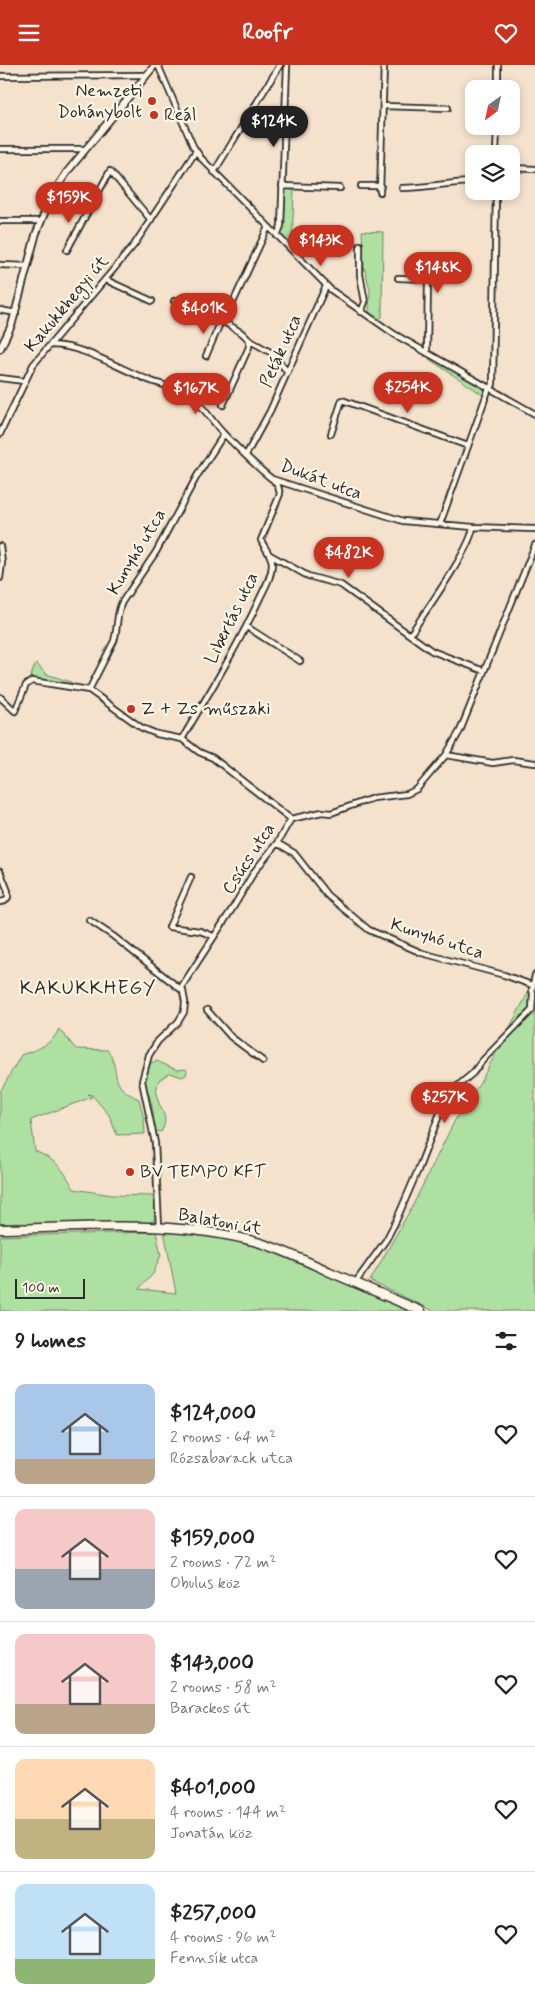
<!DOCTYPE html>
<meta charset="utf-8">
<style>
body{margin:0;font-family:Mynerve,sans-serif;background:#f6f6f6;color:#222;height:100vh;display:flex;flex-direction:column;font-size:19px;white-space:nowrap}
*{box-sizing:border-box;margin:0}
p{font-size:16px;color:#767676}
.icon{flex:none;width:28px;height:28px;fill:none;stroke:currentColor;stroke-width:2;stroke-linecap:round;stroke-linejoin:round}
.map{position:relative;height:1246px;overflow:hidden}
.sheet{display:flex;flex-direction:column;background:#fff;flex:1}
.sheet>*{flex:none}
.needle{width:32px;rotate:213deg}
.fabs{position:absolute;left:465px;top:15px;display:grid;gap:10px}
.fabs a{display:grid;place-items:center;width:55px;height:55px;border-radius:10px;background:#fff;box-shadow:0 2px 8px #0003;font-size:25px}
.scale{position:absolute;left:15px;bottom:12px;width:70px;box-sizing:border-box;padding-left:5px;border:2px solid #2b2b2b;border-top:0;font-size:14px;line-height:18px;white-space:nowrap;color:#2b2b2b;-webkit-text-stroke:4px #fcf5e5;paint-order:stroke}
.price{position:absolute;translate:-50% -42px;padding:0 11px;border-radius:18px;background:#c8321e;color:#fff;font-size:16px;line-height:32px;filter:drop-shadow(0 1px 2px #0008)}
.price::after{content:'';position:absolute;left:50%;top:30px;width:15px;height:11px;margin-left:-8px;background:inherit;clip-path:polygon(0 0,100% 0,50% 100%)}
.price.selected{background:#222;color:#fff}
ul{padding:0;list-style:none}
li{display:flex;align-items:center;gap:15px;height:125px;padding:0 15px}
li+li{border-top:1px solid #e0e0e0}
li span{display:grid;place-items:center;flex:none;width:140px;height:100px;border-radius:10px;color:#555}
li>.icon{margin-inline-start:auto}
span .icon{width:60px;height:60px;fill:#fffc;stroke-width:1}
li b{font-size:21px}
h2{display:flex;justify-content:space-between;align-items:center;height:60px;padding:0 15px;font-size:21px}
header{display:flex;justify-content:space-between;align-items:center;height:65px;padding:0 15px;background:#c8321e;color:#fff;font-size:22px;font-weight:700}
.map>svg:first-child{display:block}
</style>
<header><svg class="icon" aria-label="menu" viewBox="0 0 24 24"><path d="M4 6h16M4 12h16M4 18h16"/></svg>Roofr<svg class="icon" aria-label="heart" viewBox="0 0 24 24"><path d="M12 20l-8-8c-3-5 5-10 8-4 3-6 11-1 8 4z"/></svg></header>
<div class="map">
<svg width="535" height="1246" viewBox="0 0 535 1246">
<rect width="100%" height="100%" fill="#f4e2cc"/>
<filter id="ink" filterUnits="userSpaceOnUse"><feTurbulence type="fractalNoise" baseFrequency=".02" numOctaves="2"/><feDisplacementMap in="SourceGraphic" scale="10" xChannelSelector="R" yChannelSelector="G"/><feConvolveMatrix kernelMatrix="1 2 1 2 8 2 1 2 1" color-interpolation-filters="sRGB"/></filter>
<g filter="url(#ink)">
<path fill="#ade0a1" stroke="#6c8666" d="M284 124 294 125 292 183 282 171Z
M362 166 383 167 382 252 378 254 369 247 370 225 364 202Z
M430 293 485 325 483 330 429 294Z
M36 598 46 609 71 617 72 620 29 615Z
M535 915V1246H434L370 1216 413 1140 455 1055 480 1018Z
M59 964 76 984 108 985C122 1010 107 1020 139 1034L144 1054 145 1069 117 1070 109 1050 92 1030 88 1029 92 1032 31 1055 35 1086C58 1097 62 1102 74 1124L112 1130 153 1131 155 1153 151 1158 0 1159V1027L21 990C37 984 51 981 59 964Z
M157 996 177 1005 186 1004 187 1006 186 1010 182 1012 170 1008 159 1015C149 1041 174 1046 161 1067L155 1066C154 1056 153 1047 151 1037 148 1024 136 1000 157 996Z
M164 1166 209 1169 266 1184 408 1246H0V1171L156 1167 161 1190 153 1209 139 1224 176 1228Z"/>
<g fill="none" stroke-linecap="round" stroke-linejoin="round">
<g stroke="#2b2b2b" stroke-width="8">
<path id="minor" d="M158 0 193 81 201 93 331 225 394 269 535 349
M0 11 146 10
M498 24V0
M383 41 448 43
M0 84H85
M496 89 497 61
M511 103 535 104
M214 107 280 0
M282 121 340 123
M361 121H381
M402 123C427 123 449 117 474 117
M380 127 384 0
M0 156H40
M277 171 281 161 287 0
M360 180V210L365 237 361 247
M67 185 110 106 151 155
M0 200 28 201
M398 213 428 214 427 288
M106 215 152 236
M174 236 224 257 242 268 249 275 270 287 287 306
M0 245 16 248
M224 257 268 162
M51 280C87 281 120 305 154 317 171 323 180 321 195 335 206 345 214 359 225 370 240 385 255 401 272 414L403 456 473 462 535 464
M206 291 221 256
M0 313 24 316
M491 324 493 319 496 126
M223 340 249 282V275
M0 369 33 300 134 180 196 86
M224 369 197 411 156 487 122 537C116 549 118 563 114 576L89 625 142 663 157 669 182 674 199 687 213 693 291 754
M331 369 342 335 468 381
M246 390 270 346 326 221
M440 459 489 323
M0 481 2 498 0 513
M270 490 308 511 341 520 432 586 484 606
M247 562 300 596
M410 570C424 548 471 484 473 462
M0 632 15 646 26 620 32 616 89 625
M182 674C209 628 237 583 259 535 264 524 272 512 272 499 272 490 264 483 261 475L280 429 278 421 274 416
M446 690 493 698 513 695 535 698
M277 778 294 788 327 830 369 865 422 888 504 910 532 920
M0 806 8 826V832L5 836 0 837
M191 812 169 862 200 866 213 871
M89 855 113 871 183 926
M207 945 231 972 263 996
M159 1162 155 1078 142 1016 149 990 158 976 178 957 184 947 185 937 182 921 234 841 254 807 277 778 291 754 322 747 331 748 373 733 407 729 417 724 446 690 460 666 535 480
M355 1218 386 1175 396 1156 418 1105 447 1030 473 1008 482 996 532 945 533 929 532 925 535 910"/>
</g>
<g stroke="#2b2b2b" stroke-width="9">
<path id="tertiary" d="M0 284 12 259 36 169 51 132 67 107 155 0"/>
</g>
<g stroke="#2b2b2b" stroke-width="11">
<path id="primary" d="M0 1164C84 1163 175 1154 257 1177 282 1184 306 1196 330 1207 360 1220 391 1233 421 1246"/>
</g>
<use href="#minor" stroke="#fcf5e5" stroke-width="4.5"/>
<use href="#tertiary" stroke="#fcf5e5" stroke-width="5.5"/>
<use href="#primary" stroke="#fcf5e5" stroke-width="8"/>
</g>
</g>
<g fill="#c8321e" stroke="#fcf5e5" stroke-width="2">
<circle cx="152" cy="36" r="5"/>
<circle cx="154" cy="50" r="5"/>
<circle cx="131" cy="644" r="5"/>
<circle cx="130" cy="1107" r="5"/>
</g>
<g text-anchor="middle" dominant-baseline="central" stroke-width="4.5" stroke-linejoin="round" paint-order="stroke">
<g font-size="18" fill="#2b2b2b" stroke="#fcf5e5" text-anchor="start">
<text x="142" y="26" text-anchor="end">Nemzeti<tspan x="142" dy="21">Dohánybolt</tspan></text>
<text x="164" y="50">Reál</text>
<text x="141" y="644">Z + Zs műszaki</text>
<text x="140" y="1107">BV TEMPO KFT</text>
</g>
<g font-size="18" fill="#2b2b2b" stroke="#fcf5e5">
<text transform="translate(67 239) rotate(-50)">Kakukkhegyi út</text>
<text transform="translate(281 286) rotate(-66)">Peták utca</text>
<text transform="translate(321 415) rotate(20)">Dukát utca</text>
<text transform="translate(137 487) rotate(-59)">Kunyhó utca</text>
<text transform="translate(232 553) rotate(-64)">Libertás utca</text>
<text transform="translate(249 794) rotate(-57)">Csúcs utca</text>
<text transform="translate(437 874) rotate(18)">Kunyhó utca</text>
<text transform="translate(220 1157) rotate(10)">Balatoni út</text>
</g>
<g font-size="19" letter-spacing="1" fill="#2b2b2b" stroke="#fcf5e5">
<text x="88" y="923">KAKUKKHEGY</text>
</g>
</g>
</svg>
<div class="fabs">
<a><svg class="needle" viewBox="-14 -14 28 28"><path d="M0-13l5 13h-10z" fill="#e53935"/><path d="M0 13l5-13h-10z" fill="#767676"/></svg></a>
<a><svg class="icon" aria-label="layers" viewBox="0 0 24 24"><path d="M12 4l9 5-9 5-9-5zM3 14l9 5 9-5"/></svg></a>
</div>
<div class="scale">100 m</div>
<b class="price selected" style="left:274px;top:83px">$124K</b>
<b class="price" style="left:69px;top:159px">$159K</b>
<b class="price" style="left:321px;top:202px">$143K</b>
<b class="price" style="left:438px;top:229px">$148K</b>
<b class="price" style="left:204px;top:270px">$401K</b>
<b class="price" style="left:408px;top:349px">$254K</b>
<b class="price" style="left:196px;top:350px">$167K</b>
<b class="price" style="left:349px;top:514px">$482K</b>
<b class="price" style="left:445px;top:1059px">$257K</b>
</div>
<section class="sheet">
<h2>9 homes<svg class="icon" aria-label="filters" viewBox="0 0 24 24"><path d="M4 7h16M4 17h16"/><circle cx="9" cy="7" r="2"/><circle cx="15" cy="17" r="2"/></svg></h2>
<ul>
<li><span style="background:linear-gradient(#a9c7e8 75%,#b9a48a 0)"><svg class="icon" aria-label="home" viewBox="0 0 24 24"><path d="M3 11l9-7 9 7M6 9v11h12V9"/></svg></span><div><b>$124,000</b><p>2 rooms · 64 m²</p><p>Rózsabarack utca</p></div><svg class="icon" aria-label="heart" viewBox="0 0 24 24"><path d="M12 20l-8-8c-3-5 5-10 8-4 3-6 11-1 8 4z"/></svg></li>
<li><span style="background:linear-gradient(#f6c9c9 60%,#9aa5b1 0)"><svg class="icon" aria-label="home" viewBox="0 0 24 24"><path d="M3 11l9-7 9 7M6 9v11h12V9"/></svg></span><div><b>$159,000</b><p>2 rooms · 72 m²</p><p>Obulus köz</p></div><svg class="icon" aria-label="heart" viewBox="0 0 24 24"><path d="M12 20l-8-8c-3-5 5-10 8-4 3-6 11-1 8 4z"/></svg></li>
<li><span style="background:linear-gradient(#f6c9c9 70%,#b9a48a 0)"><svg class="icon" aria-label="home" viewBox="0 0 24 24"><path d="M3 11l9-7 9 7M6 9v11h12V9"/></svg></span><div><b>$143,000</b><p>2 rooms · 58 m²</p><p>Barackos út</p></div><svg class="icon" aria-label="heart" viewBox="0 0 24 24"><path d="M12 20l-8-8c-3-5 5-10 8-4 3-6 11-1 8 4z"/></svg></li>
<li><span style="background:linear-gradient(#ffd9b3 60%,#c2b280 0)"><svg class="icon" aria-label="home" viewBox="0 0 24 24"><path d="M3 11l9-7 9 7M6 9v11h12V9"/></svg></span><div><b>$401,000</b><p>4 rooms · 144 m²</p><p>Jonatán köz</p></div><svg class="icon" aria-label="heart" viewBox="0 0 24 24"><path d="M12 20l-8-8c-3-5 5-10 8-4 3-6 11-1 8 4z"/></svg></li>
<li><span style="background:linear-gradient(#bfe0f5 75%,#8fb573 0)"><svg class="icon" aria-label="home" viewBox="0 0 24 24"><path d="M3 11l9-7 9 7M6 9v11h12V9"/></svg></span><div><b>$257,000</b><p>4 rooms · 96 m²</p><p>Fennsík utca</p></div><svg class="icon" aria-label="heart" viewBox="0 0 24 24"><path d="M12 20l-8-8c-3-5 5-10 8-4 3-6 11-1 8 4z"/></svg></li>
</ul>
</section>
